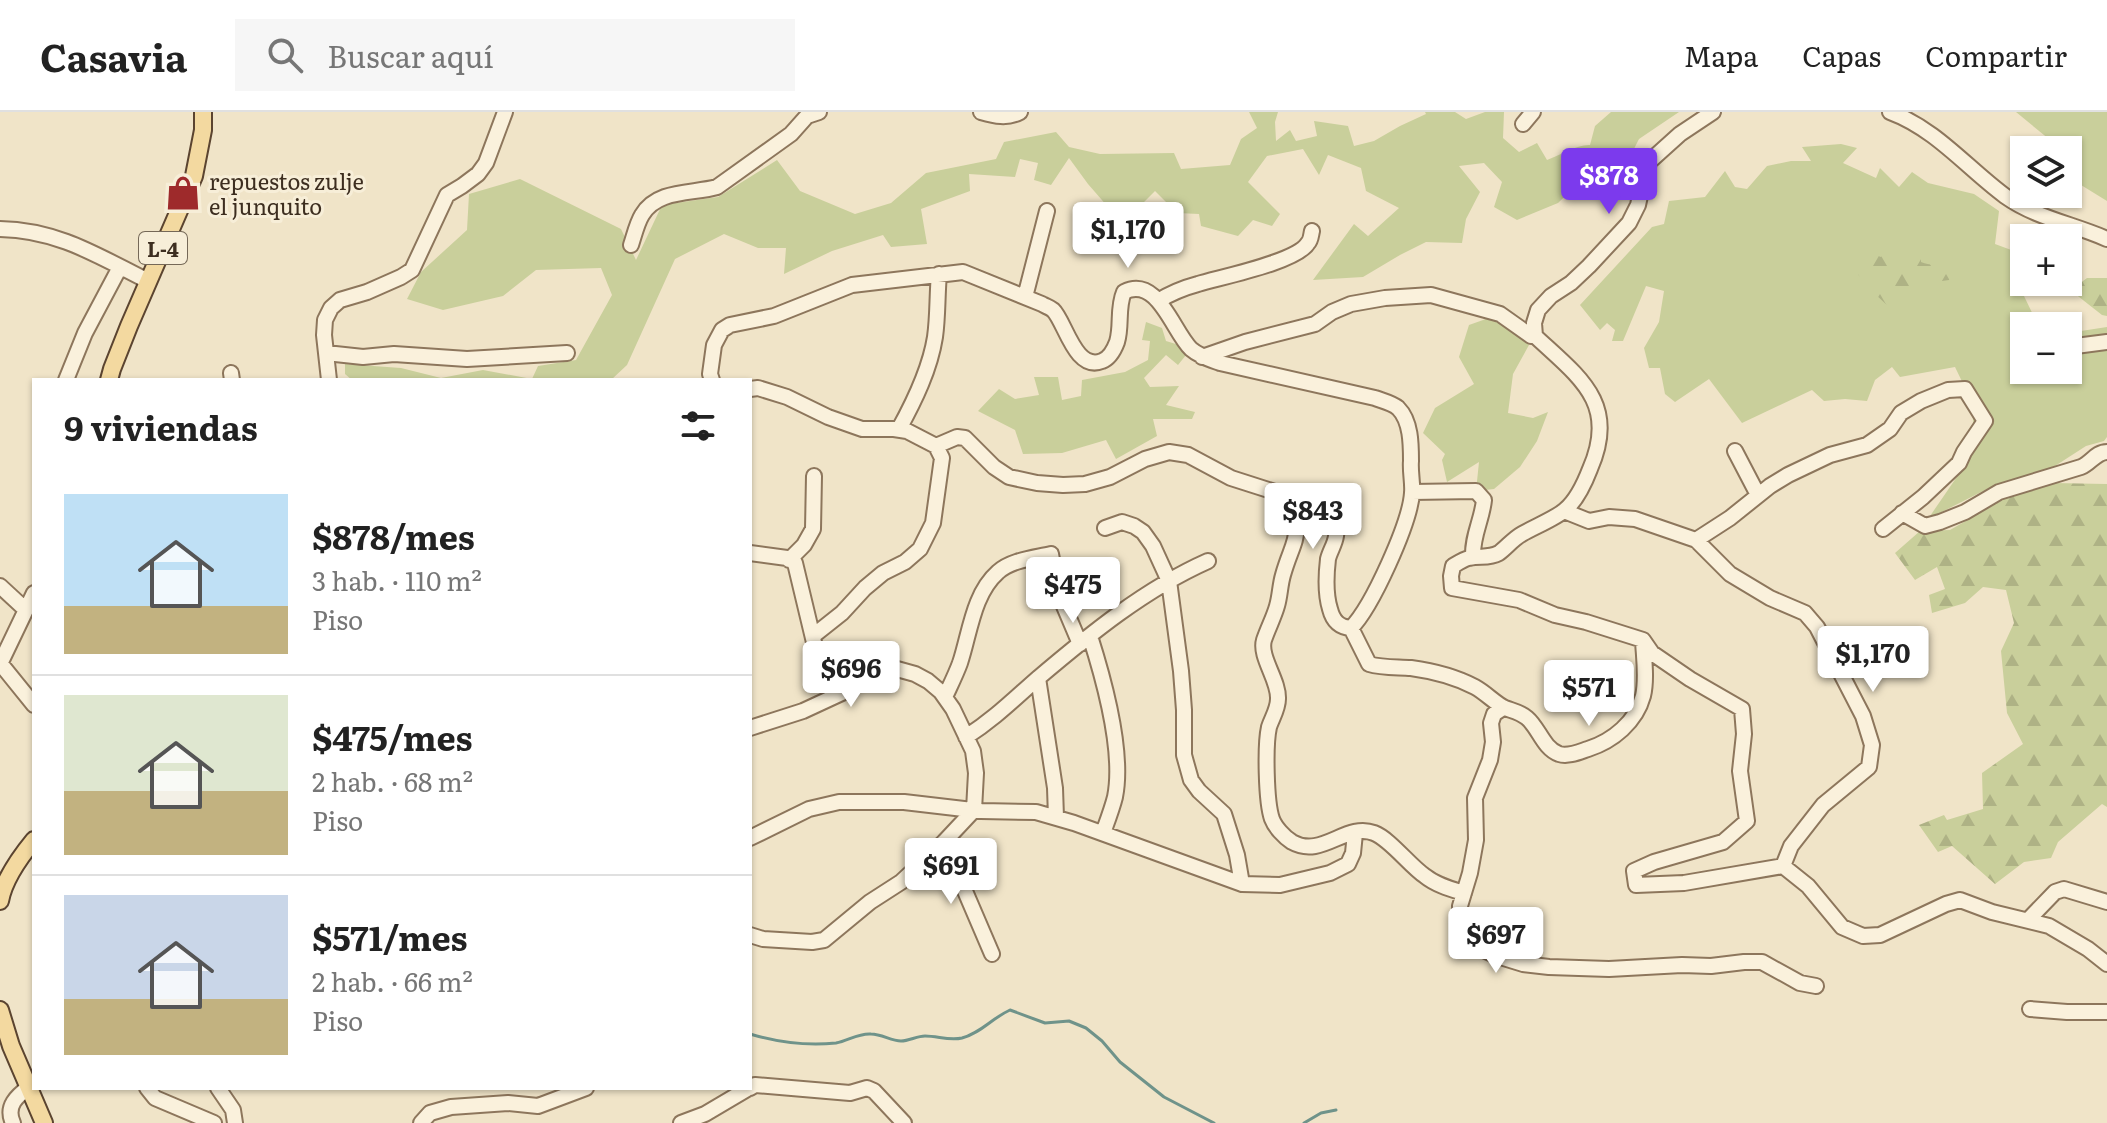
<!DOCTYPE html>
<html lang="es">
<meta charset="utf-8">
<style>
body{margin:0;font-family:Literata,serif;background:#f6f6f6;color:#222;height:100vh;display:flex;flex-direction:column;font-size:30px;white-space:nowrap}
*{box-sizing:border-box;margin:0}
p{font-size:26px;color:#767676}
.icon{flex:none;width:44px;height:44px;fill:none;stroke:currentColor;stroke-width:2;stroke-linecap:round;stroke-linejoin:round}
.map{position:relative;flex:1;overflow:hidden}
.panel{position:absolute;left:32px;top:266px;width:720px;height:712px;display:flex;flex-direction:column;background:#fff;border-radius:0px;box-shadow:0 2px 6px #0004}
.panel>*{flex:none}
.fabs{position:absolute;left:2010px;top:24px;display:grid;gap:16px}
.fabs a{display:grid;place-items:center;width:72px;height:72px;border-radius:0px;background:#fff;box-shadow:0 2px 6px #0004;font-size:40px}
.price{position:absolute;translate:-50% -68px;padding:0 18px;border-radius:8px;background:#fff;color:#222;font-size:26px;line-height:52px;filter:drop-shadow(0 2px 4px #0008)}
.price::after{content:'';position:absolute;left:50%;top:48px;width:24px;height:18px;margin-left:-12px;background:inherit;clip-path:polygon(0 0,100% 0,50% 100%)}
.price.on{background:#7c3aed;color:#fff}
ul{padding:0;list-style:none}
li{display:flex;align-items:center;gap:24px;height:200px;padding:0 32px}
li+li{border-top:2px solid #e0e0e0}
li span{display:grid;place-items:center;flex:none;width:224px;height:160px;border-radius:0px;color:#555}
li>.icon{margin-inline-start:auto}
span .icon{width:96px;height:96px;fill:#fffc;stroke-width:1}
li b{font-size:34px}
h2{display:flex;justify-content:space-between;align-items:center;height:96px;padding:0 32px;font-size:34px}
header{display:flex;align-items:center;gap:48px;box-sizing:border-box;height:112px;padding:0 40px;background:#fff;border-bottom:2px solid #e0e0e0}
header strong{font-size:38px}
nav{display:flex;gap:44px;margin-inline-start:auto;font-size:28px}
.search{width:560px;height:72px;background:#f6f6f6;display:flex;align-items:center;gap:20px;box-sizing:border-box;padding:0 28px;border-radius:0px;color:#767676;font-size:30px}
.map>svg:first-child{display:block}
</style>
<header>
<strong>Casavia</strong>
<div class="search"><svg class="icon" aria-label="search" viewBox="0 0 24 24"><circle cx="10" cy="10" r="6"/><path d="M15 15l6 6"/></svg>Buscar aquí</div>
<nav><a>Mapa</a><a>Capas</a><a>Compartir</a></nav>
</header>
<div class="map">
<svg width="2107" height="1011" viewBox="0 0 2107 1011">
<defs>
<pattern id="forest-firs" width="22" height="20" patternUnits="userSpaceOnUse" patternTransform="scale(2)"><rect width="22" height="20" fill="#c9cf9b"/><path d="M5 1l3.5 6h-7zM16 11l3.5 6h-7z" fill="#aeb285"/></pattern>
</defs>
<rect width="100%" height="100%" fill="#f0e4c8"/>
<path fill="#c9cf9b" d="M1249 0H1278L1275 10 1276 29 1290 18 1296 29 1317 24 1314 9 1348 14 1354 34 1374 29 1400 14 1426 2 1425 0H1455L1466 7 1485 0H1504L1503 26 1519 40 1537 31 1547 48C1560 43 1578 32 1590 33L1595 14 1611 0H1679L1639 27 1612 80 1598 52 1558 91 1517 108 1494 95 1502 70 1484 51 1459 54 1480 80 1466 107 1462 131 1426 130 1400 143 1363 165 1313 168 1354 112 1368 124 1399 96 1366 79 1361 56 1328 43 1319 63 1303 37 1267 44 1248 70 1280 102 1272 114 1253 108 1238 124 1201 114 1199 102 1177 101 1155 79 1144 90 1108 95 1088 72 1069 46 1051 73 1034 68 1038 51 1020 47 1015 65 969 62 970 79 921 97 927 132 891 135 883 123 832 139 784 162 786 136H758L724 122 675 147 627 253 611 268H352L345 262V252L401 256 441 266 483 258 532 267 538 254 576 248 612 183 601 156 536 158 503 184 443 198 407 187 421 160 467 118 469 82 520 67 621 117 636 148 662 93 718 85 777 48 800 79 855 102 891 91 926 61 996 47 1004 30 1056 20 1069 35 1100 42 1174 41 1181 57 1230 53 1241 27 1257 16Z
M2016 0H2107V89L2068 65V38H2050L2055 32Z
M1841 32 1857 36 1843 51 1876 66 1880 56 1899 75 1912 60 1928 71 1974 82 1999 99 1995 132 2022 142 2024 141V170H2037L2024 184 2038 213 2045 214H2024V258H2068V217L2081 219 2107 215V325L2104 329 2086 334 2055 354 1989 376 1928 407 1976 337 1971 288 1955 255 1900 265 1892 255 1875 268 1867 289 1845 287 1824 289 1812 278 1742 311 1709 267 1675 290 1665 282 1660 256H1649L1644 236 1659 210 1664 179 1646 174 1623 229H1612L1615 218 1607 211 1600 218 1580 193 1652 115 1664 112 1669 89 1705 85 1725 59 1735 75 1747 77 1767 54 1791 49H1811L1802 35Z
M1500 202 1529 233 1513 262 1508 301 1533 306 1548 300 1537 329 1520 355 1494 377 1476 379 1479 350 1447 370 1442 348 1445 342 1423 321 1435 296 1474 272 1459 245 1469 213Z
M1146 210 1162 216 1166 229 1179 233 1186 243 1178 253 1166 243 1144 266 1150 275 1179 274 1166 293 1195 300 1192 307H1153L1157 324 1116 347 1106 328 1062 341 1023 342 1015 318 978 299 999 277 1015 287 1039 283 1034 265H1058L1062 288 1081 284 1082 268 1125 260 1148 248 1150 229 1142 228Z"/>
<path fill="url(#forest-firs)" d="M1887 122H1892L1895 128V144L1914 150 1913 139 1921 135V150C1940 157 1944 149 1958 137L1957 126 1970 137 1949 168 1942 169 1935 166 1932 175 1926 179 1893 184 1888 194 1875 182 1876 169 1859 164 1853 142 1859 137 1881 145 1890 135Z
M2087 166H2107V204L2102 203 2074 181 2079 172Z
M2053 371 2107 372V695L2102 692 2058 730 2051 746 2024 750 1995 772 1952 734 1938 740 1919 713 1944 703 1947 708 1983 697 1982 661 2023 632 2007 601 2001 539 2014 511 2006 478 1983 475 1965 491 1932 501 1929 483 1945 477 1937 455 1915 468 1895 441 1920 419 1950 418 2013 382Z"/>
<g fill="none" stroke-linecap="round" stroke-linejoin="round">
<path stroke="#6f938a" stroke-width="3" d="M750 922C777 930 807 934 836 931 848 929 858 921 871 922 882 922 891 929 901 929 909 929 917 924 925 924 938 924 949 929 962 926 981 921 992 906 1010 898L1045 911 1069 909 1086 916 1102 929 1120 950 1164 985 1214 1011
M1304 1011 1321 1001 1336 998"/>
<g stroke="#8d765c" stroke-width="18">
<path id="minor" d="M981 0C995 4 1007 7 1020 0
M1890 0C1936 17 1967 56 2005 84 2036 106 2073 112 2107 127
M1523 12 1533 0
M0 117C58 118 98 144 148 169
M631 133C634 124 637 111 642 103 657 77 693 82 717 75L791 22 807 4 819 0
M1025 185 1047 99
M1158 189C1171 181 1183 176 1198 172 1221 165 1297 150 1308 131 1311 128 1311 123 1312 119
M1535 224 1534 211 1538 198 1551 184 1571 171 1589 154 1629 111 1638 93 1645 61 1650 49 1680 22 1713 0
M2068 235 2107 230
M326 241 363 245 394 242 467 247 567 241
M1202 245 1245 230 1315 212 1332 200 1351 192 1385 186 1431 183 1500 202 1531 224H1535C1579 265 1619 291 1590 357 1585 370 1577 388 1565 398 1556 406 1534 415 1522 422 1513 427 1507 435 1499 441 1488 447 1480 443 1469 446 1464 447 1458 451 1453 454L1451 464 1452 476 1519 488 1555 503 1586 510 1643 528 1652 541 1690 567 1742 597 1744 622 1740 659 1747 709 1723 730 1654 750 1634 759 1636 773 1684 771 1783 754 1791 734 1823 693 1869 655 1872 633 1863 604 1817 515 1805 501 1770 486 1730 462 1696 428 1635 407 1609 405 1589 409 1564 399
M231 261 232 268
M66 268 85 221 120 155
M329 268 324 223 325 208 331 196 340 188 367 180 401 165 412 158 447 83 462 74 478 62 486 51 505 0
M712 268 710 262 714 233 722 218 730 213 774 204 852 173 963 160 1042 192C1045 194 1049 195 1053 198 1065 209 1075 260 1102 249 1110 246 1114 238 1117 230 1122 214 1117 196 1124 180 1158 163 1173 220 1191 237 1199 244 1209 247 1220 251L1375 286C1383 289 1392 291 1398 296 1411 309 1411 332 1411 349 1410 360 1413 371 1412 381 1410 411 1372 495 1351 516
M750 277 758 276 787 285 828 305 862 317H894L907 319 936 334 942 346 933 411 920 437 905 450 883 461 865 476 842 501 813 524
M899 317C915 288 930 257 935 225 938 204 937 183 939 162
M936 334 957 325 965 326 994 355 1009 365 1037 371 1063 373 1085 372 1110 365 1145 347 1169 340 1188 343 1231 366 1284 383C1307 421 1293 427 1283 463 1280 473 1280 484 1277 494 1274 505 1268 516 1264 528 1259 545 1279 568 1278 587 1278 597 1272 606 1269 615 1265 633 1266 690 1272 707 1275 715 1284 725 1292 730 1322 747 1346 710 1374 721 1390 727 1410 754 1425 764 1436 773 1451 777 1464 781
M1735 339 1758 383
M1412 380 1476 379 1484 388C1482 408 1472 424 1473 445
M1287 389C1315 384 1343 389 1336 424 1335 432 1330 439 1328 447 1326 464 1325 481 1330 497 1333 509 1339 515 1351 516L1369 552C1382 556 1397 555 1411 556 1433 559 1456 565 1475 575 1486 581 1496 592 1505 596 1513 599 1520 600 1527 606 1539 616 1543 636 1559 642 1568 645 1579 640 1588 637 1613 629 1636 610 1643 584 1647 567 1644 547 1643 529
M1902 401 1925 414 1940 410 1965 400 1999 380 2081 355C2091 351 2096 340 2107 340
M1105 416 1122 410 1134 414 1143 420 1153 434 1169 469 1181 559 1184 598V643L1191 668 1199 679 1224 702 1237 743 1242 772
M1696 428 1730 406 1770 374 1788 363 1830 343 1867 333 1890 317 1901 301 1921 289 1948 278 1965 277 1985 309 1964 340 1959 351 1923 385 1883 417
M750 441 787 446 795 451 823 568 828 575 844 580 880 557H897L915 562 928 569 941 580 953 597 973 639 976 661 974 698 944 730 901 770 870 790 824 828 812 830 763 827 750 823
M789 448 804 433 813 417 814 364
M0 474 26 498
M1090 524C1104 568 1124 640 1115 685 1112 697 1107 710 1103 721
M0 551 34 593
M0 552 34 481
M1038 566 1055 676 1056 705
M945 585C950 574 956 562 960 551 970 521 973 482 998 460 1011 448 1034 446 1051 442L1058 480 1080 532
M1503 596 1494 602 1491 611 1493 630 1490 648 1475 686 1476 728 1470 761 1460 794 1461 813 1466 824 1475 834 1497 844 1523 852 1549 855 1609 857 1682 853 1711 854 1744 850H1762L1800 871 1816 874
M750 616 803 599 844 580
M966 625C994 607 1013 588 1037 567 1090 522 1145 477 1208 449
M750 726 809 697 839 690H904L981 699 1036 700 1074 711 1242 772 1280 773 1330 761 1348 752 1353 741 1355 721
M944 730 992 842
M1783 754 1808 774 1842 815 1863 824 1880 823 1946 792 1960 788 1992 800 2049 814 2088 837 2107 852
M2028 808 2055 780 2064 777 2107 790
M2030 897 2067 900H2107
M147 976 155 986 214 1011
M218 976 233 998 235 1011
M750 976 755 973 850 981 867 976 874 979 904 1011
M13 1011C5 994 17 984 30 974
M421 1011 430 1001 451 995 508 991 538 994 586 976
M681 1011 705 1002 749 976"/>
</g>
<g stroke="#5b4430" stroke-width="20">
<path id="major" d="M109 268 112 257 129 214 194 64 203 18V0
M0 789C4 767 20 745 34 728
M0 898 11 934 44 1011"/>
</g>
<use href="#minor" stroke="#faf1dc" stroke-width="14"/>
<use href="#major" stroke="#f3d9a0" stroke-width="16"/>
</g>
<defs>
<g id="shop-bare" transform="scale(2.76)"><path d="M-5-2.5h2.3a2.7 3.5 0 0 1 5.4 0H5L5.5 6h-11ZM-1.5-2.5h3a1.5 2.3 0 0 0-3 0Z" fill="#9e2a2b" stroke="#f7eed8" stroke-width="2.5" paint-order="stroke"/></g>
</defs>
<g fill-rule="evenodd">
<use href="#shop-bare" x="183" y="81"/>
</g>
<g text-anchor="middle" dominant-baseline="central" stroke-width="6" stroke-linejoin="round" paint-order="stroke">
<rect fill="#f7eed8" stroke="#756857" stroke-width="2" x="139" y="120" width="48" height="32" rx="6"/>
<g font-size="20" font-weight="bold" fill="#3d2e20">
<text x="163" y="136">L-4</text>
</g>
<g font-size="22" fill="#3d2e20" stroke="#f7eed8" text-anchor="start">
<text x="209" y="68">repuestos zulje<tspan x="209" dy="25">el junquito</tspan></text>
</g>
</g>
</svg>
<div class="fabs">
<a><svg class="icon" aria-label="layers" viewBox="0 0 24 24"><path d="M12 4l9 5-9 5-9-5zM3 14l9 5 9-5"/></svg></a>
<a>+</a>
<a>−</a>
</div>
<b class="price on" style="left:1609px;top:104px">$878</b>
<b class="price" style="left:1128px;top:158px">$1,170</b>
<b class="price" style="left:1313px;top:439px">$843</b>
<b class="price" style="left:1073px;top:513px">$475</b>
<b class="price" style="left:1873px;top:582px">$1,170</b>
<b class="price" style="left:851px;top:597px">$696</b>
<b class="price" style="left:1589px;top:616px">$571</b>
<b class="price" style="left:951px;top:794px">$691</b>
<b class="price" style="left:1496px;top:863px">$697</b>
<section class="panel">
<h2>9 viviendas<svg class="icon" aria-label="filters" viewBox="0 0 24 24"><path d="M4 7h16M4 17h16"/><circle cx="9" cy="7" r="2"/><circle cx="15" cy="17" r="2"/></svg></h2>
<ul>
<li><span style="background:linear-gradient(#bfe0f5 70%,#c2b280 0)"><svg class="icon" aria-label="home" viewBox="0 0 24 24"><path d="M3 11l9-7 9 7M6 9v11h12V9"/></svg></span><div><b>$878/mes</b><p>3 hab. · 110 m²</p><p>Piso</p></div></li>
<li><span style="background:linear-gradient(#dfe7d0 60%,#c2b280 0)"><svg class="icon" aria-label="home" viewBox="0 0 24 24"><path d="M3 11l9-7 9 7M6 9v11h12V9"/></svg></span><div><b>$475/mes</b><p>2 hab. · 68 m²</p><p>Piso</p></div></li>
<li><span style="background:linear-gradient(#c9d6e8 65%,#c2b280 0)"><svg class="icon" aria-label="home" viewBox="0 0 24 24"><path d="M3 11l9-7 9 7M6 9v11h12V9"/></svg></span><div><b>$571/mes</b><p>2 hab. · 66 m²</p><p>Piso</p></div></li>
</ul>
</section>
</div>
